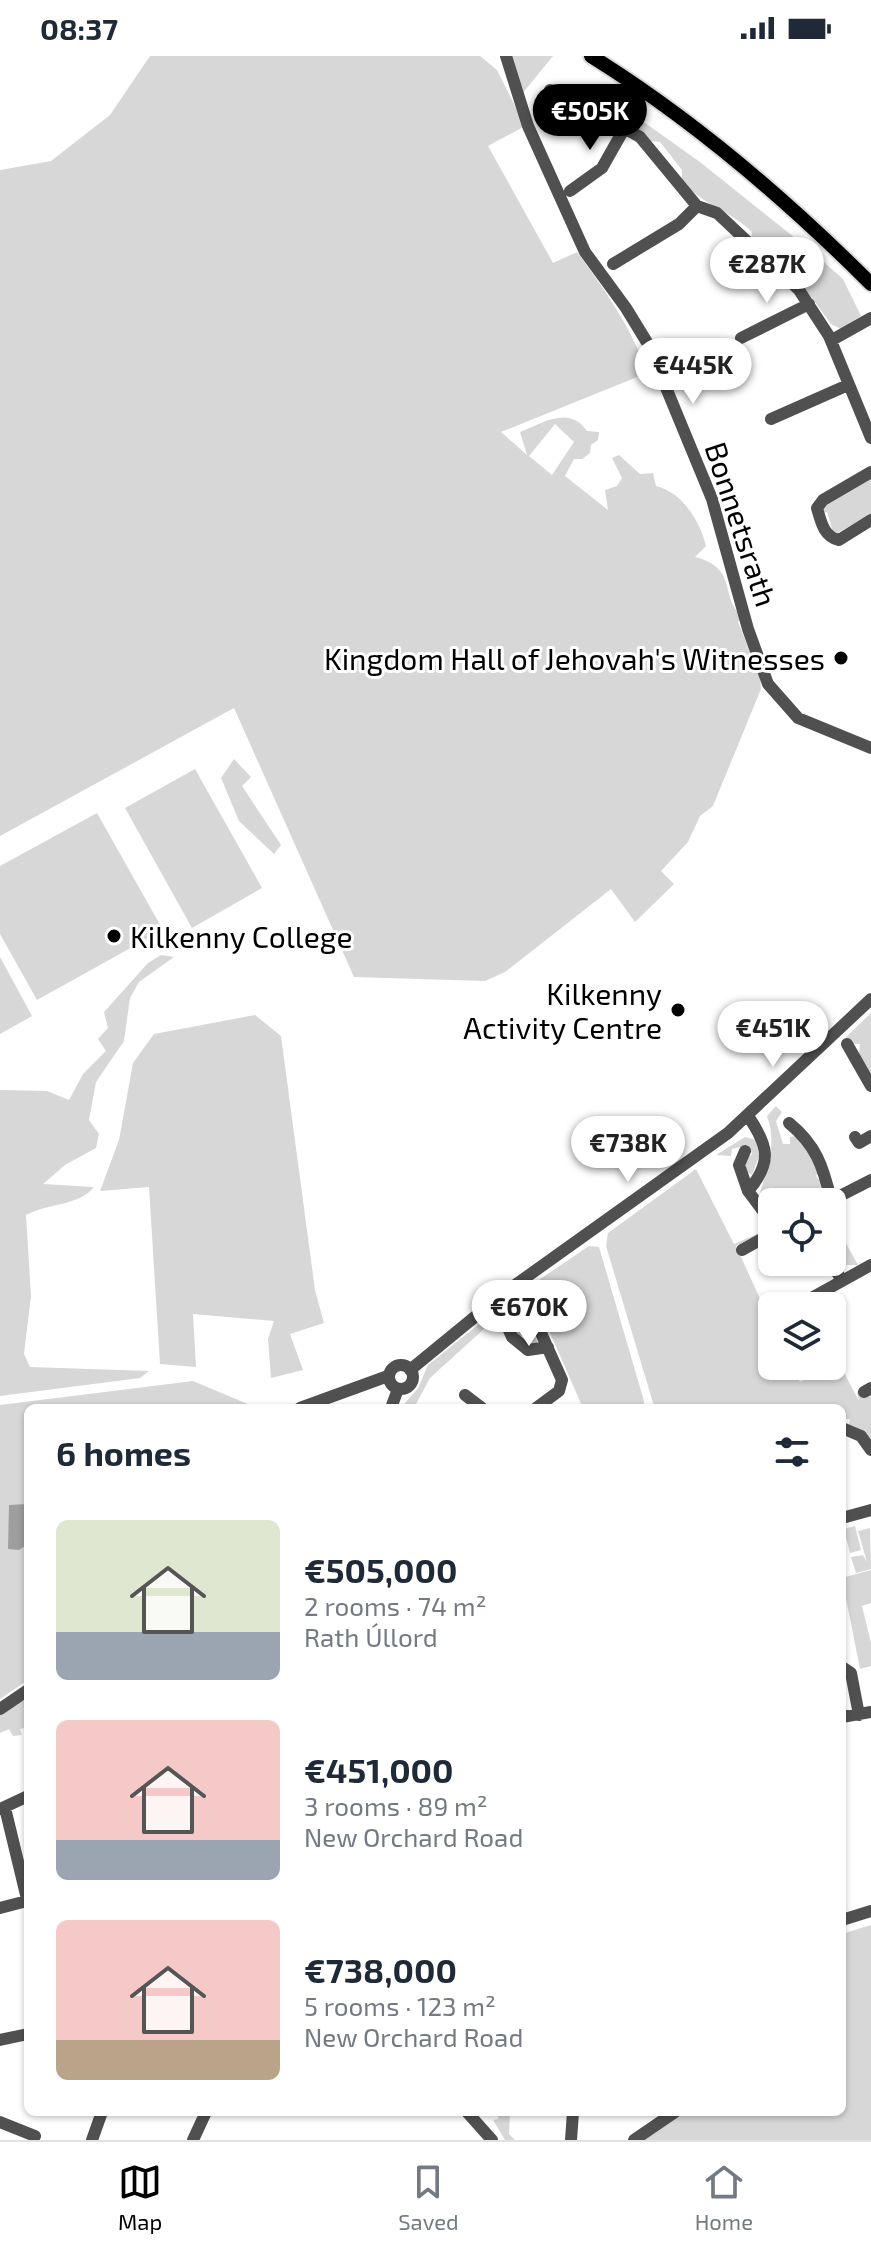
<!DOCTYPE html>
<meta charset="utf-8">
<style>
body{margin:0;font-family:"Exo 2",sans-serif;background:#f6f6f7;color:#1f2937;height:100vh;display:flex;flex-direction:column;font-size:30px;white-space:nowrap}
*{box-sizing:border-box;margin:0}
p{font-size:26px;color:#747a83}
.icon{flex:none;width:44px;height:44px;fill:none;stroke:currentColor;stroke-width:2;stroke-linecap:round;stroke-linejoin:round}
.map{position:relative;flex:1;overflow:hidden}
.drawer{position:absolute;left:24px;top:1348px;width:822px;height:712px;display:flex;flex-direction:column;background:#fff;border-radius:12px;box-shadow:0 2px 6px #0004}
.drawer>*{flex:none}
.fabs{position:absolute;left:758px;top:1132px;display:grid;gap:16px}
.fabs a{display:grid;place-items:center;width:88px;height:88px;border-radius:12px;background:#fff;box-shadow:0 2px 6px #0004;font-size:40px}
.price{position:absolute;translate:-50% -68px;padding:0 18px;border-radius:28px;background:#fff;color:#222;font-size:26px;line-height:52px;filter:drop-shadow(0 2px 4px #0008)}
.price::after{content:'';position:absolute;left:50%;top:48px;width:24px;height:18px;margin-left:-12px;background:inherit;clip-path:polygon(0 0,100% 0,50% 100%)}
.price.current{background:#000;color:#fff}
ul{padding:0;list-style:none}
li{display:flex;align-items:center;gap:24px;height:200px;padding:0 32px}
li span{display:grid;place-items:center;flex:none;width:224px;height:160px;border-radius:12px;color:#555}
li>.icon{margin-inline-start:auto}
span .icon{width:96px;height:96px;fill:#fffc;stroke-width:1}
li b{font-size:34px}
h2{display:flex;justify-content:space-between;align-items:center;height:96px;padding:0 32px;font-size:34px}
.status{display:flex;justify-content:space-between;align-items:center;height:56px;padding:0 40px;background:#fff;direction:ltr}
.status svg{height:22px;fill:currentColor}
.menu{display:flex;justify-content:space-around;align-items:center;height:112px;border-top:2px solid #e0e1e3;background:#fff;font-size:22px;color:#747a83}
.menu a{display:grid;justify-items:center;gap:4px}
.menu .current{color:#000}
.map>svg:first-child{display:block}
</style>
<div class="status"><b>08:37</b><svg viewBox="0 0 49 12"><path d="M0 12V9h3v3zM5 12V6h3v6zM10 12V3h3v9zM15 12V0h3v12zM26 1h20v11H26zM47 4h2v5h-2z"/></svg></div>
<div class="map">
<svg width="871" height="2084" viewBox="0 0 871 2084">
<rect width="100%" height="100%" fill="#fff"/>
<path fill="#d7d7d7" fill-rule="evenodd" d="M150 0H480L497 14 525 70 488 90 553 207 577 196C605 234 632 272 647 317L501 376 527 399 520 376C543 367 569 349 587 375L599 376 598 384 591 389 590 397 582 403H574L565 420 608 454 605 434 617 430 622 422 612 402 619 399 640 418 653 417 656 430C682 436 700 465 706 490L695 501C739 512 719 541 742 560L738 566 760 621 761 633 713 750 700 760 688 786 661 815 674 828 635 866 611 833 505 916 485 925 354 921 234 652 0 780V114L51 105 110 59ZM555 368 574 386 552 419 529 400Z
M512 0H553L522 38Z
M631 57 700 106 810 194 843 223 861 260 841 273 831 268 801 227 787 218 751 183 752 176C730 154 702 149 682 125V114L660 86 651 85 623 67Z
M871 420V458L834 479 827 456 822 457V451Z
M234 703 251 721 242 730 281 789 274 798 239 765 221 722Z
M195 713 262 832 192 872 125 752Z
M97 757 163 874 37 944 0 878V810Z
M161 899 174 901 139 926 130 942 124 985 96 1026 89 1064 99 1078 96 1092 65 1109 43 1128 94 1131C79 1150 48 1147 26 1159L31 1240 24 1298 30 1311 149 1315 140 1322 0 1340V1034L47 1035 69 1044 83 1018 106 995 98 983 108 972 104 956 148 907Z
M0 901 32 960 0 978Z
M871 957V1020L859 998 860 988H852L846 981Z
M255 959 281 980 315 1234 324 1267 290 1278 303 1314 271 1322 268 1283 274 1265 193 1258 196 1311 160 1308 149 1131 100 1135 119 1084 133 1007 154 978Z
M776 1050 782 1056 776 1065 783 1088H790V1081L800 1079 821 1116 816 1119 818 1123 823 1122 824 1143 819 1146H772L768 1156 758 1144C766 1114 778 1090 767 1060Z
M745 1081 756 1084 759 1100 752 1119 746 1115 744 1105 752 1098 748 1089 732 1093 731 1100 716 1099Z
M696 1113 734 1188 766 1174 736 1190 772 1269V1310H792L800 1326 838 1305 859 1345 857 1336H871V1384L849 1370 850 1363H842V1352L654 1350 606 1190 608 1177Z
M832 1162 858 1209H841L832 1193Z
M589 1190 599 1191 644 1345 643 1352H583L543 1261 521 1244 524 1234Z
M500 1251 530 1267 538 1288 529 1289 531 1286 523 1279 519 1282 512 1267 502 1270 495 1263 430 1322 414 1352H401L418 1332 428 1309Z
M193 1325 257 1352H28V1624L0 1643V1349Z
M855 1470 861 1494 850 1497 844 1473Z
M870 1472 871 1513 856 1517 851 1501 863 1499 867 1506 858 1475Z
M871 1514V1547L862 1550 871 1587V1610L860 1613 842 1522Z
M28 1642V1671L20 1673 22 1679 13 1680 9 1673 0 1677V1657Z
M871 1869V2084H643L682 2056H842V1878Z
M499 2056 510 2057 509 2078 515 2084H505L493 2064 498 2063Z"/>
<path fill="#9e9e9e" d="M28 1448V1488L19 1494 8 1493 9 1449Z"/>
<g fill="none" stroke-linecap="round" stroke-linejoin="round">
<g stroke="#dbdbdb" stroke-width="18">
<path id="major" d="M591 0C694 64 786 143 871 228"/>
</g>
<path stroke="#505050" stroke-width="12" d="M506 0 528 70 585 196 626 252 648 288 712 443 748 573 768 628 798 662 871 692
M550 34 579 46 640 81 697 150 717 157 799 234 829 280 871 382
M570 135 602 112 624 73
M613 208 679 168 697 150
M741 282 809 248
M832 284 871 262
M771 363 848 329
M871 416 823 444 817 452C821 466 824 481 839 484L871 464
M847 988 871 1030
M789 1067C816 1089 823 1110 831 1144
M855 1081 859 1087 871 1080
M745 1095 739 1109 748 1135 772 1167
M748 1135C773 1106 768 1089 748 1060
M828 1146 871 1124
M742 1194 772 1177
M831 1206 842 1225
M504 1237 537 1268 562 1324 559 1335 536 1352
M797 1250 871 1209
M508 1272 512 1281 528 1294 548 1291
M389 1321a12 12 0 1 1 24 0a12 12 0 1 1-24 0Z
M410 1314 504 1237 728 1077 871 943
M864 1336 871 1332
M465 1339 482 1352
M300 1352 388 1320
M391 1352 398 1333
M842 1372 861 1380 871 1394
M842 1462 871 1454
M842 1611 851 1617 859 1659
M0 1653 28 1634
M842 1661 871 1656
M5 1752 28 1847
M0 1753 28 1740
M0 1852 27 1845
M842 1864 871 1855
M0 1984 28 1978
M467 2056 492 2084
M0 2066 35 2080
M92 2084 102 2056
M193 2084 206 2056
M571 2084 573 2056
M634 2084 675 2056"/>
<use href="#major" stroke="#000" stroke-width="14"/>
</g>
<g fill="#000" stroke="#fff" stroke-width="3">
<circle cx="841" cy="602" r="8"/>
<circle cx="114" cy="880" r="8"/>
<circle cx="678" cy="954" r="8"/>
</g>
<g text-anchor="middle" dominant-baseline="central" stroke-width="6" stroke-linejoin="round" paint-order="stroke">
<g font-size="30" fill="#000" stroke="#fff">
<text transform="translate(742 468) rotate(72)">Bonnetsrath</text>
</g>
<g font-size="30" fill="#000" stroke="#fff" text-anchor="end">
<text x="825" y="602">Kingdom Hall of Jehovah's Witnesses</text>
<text x="130" y="880" text-anchor="start">Kilkenny College</text>
<text x="662" y="937">Kilkenny<tspan x="662" dy="34">Activity Centre</tspan></text>
</g>
</g>
</svg>
<div class="fabs">
<a><svg class="icon" aria-label="locate" viewBox="0 0 24 24"><circle cx="12" cy="12" r="6"/><path d="M12 2v4M12 18v4M2 12h4M18 12h4"/></svg></a>
<a><svg class="icon" aria-label="layers" viewBox="0 0 24 24"><path d="M12 4l9 5-9 5-9-5zM3 14l9 5 9-5"/></svg></a>
</div>
<b class="price current" style="left:590px;top:96px">€505K</b>
<b class="price" style="left:767px;top:249px">€287K</b>
<b class="price" style="left:693px;top:350px">€445K</b>
<b class="price" style="left:773px;top:1013px">€451K</b>
<b class="price" style="left:628px;top:1128px">€738K</b>
<b class="price" style="left:529px;top:1292px">€670K</b>
<section class="drawer">
<h2>6 homes<svg class="icon" aria-label="filters" viewBox="0 0 24 24"><path d="M4 7h16M4 17h16"/><circle cx="9" cy="7" r="2"/><circle cx="15" cy="17" r="2"/></svg></h2>
<ul>
<li><span style="background:linear-gradient(#dfe7d0 70%,#9aa5b1 0)"><svg class="icon" aria-label="home" viewBox="0 0 24 24"><path d="M3 11l9-7 9 7M6 9v11h12V9"/></svg></span><div><b>€505,000</b><p>2 rooms · 74 m²</p><p>Rath Úllord</p></div></li>
<li><span style="background:linear-gradient(#f6c9c9 75%,#9aa5b1 0)"><svg class="icon" aria-label="home" viewBox="0 0 24 24"><path d="M3 11l9-7 9 7M6 9v11h12V9"/></svg></span><div><b>€451,000</b><p>3 rooms · 89 m²</p><p>New Orchard Road</p></div></li>
<li><span style="background:linear-gradient(#f6c9c9 75%,#b9a48a 0)"><svg class="icon" aria-label="home" viewBox="0 0 24 24"><path d="M3 11l9-7 9 7M6 9v11h12V9"/></svg></span><div><b>€738,000</b><p>5 rooms · 123 m²</p><p>New Orchard Road</p></div></li>
</ul>
</section>
</div>
<nav class="menu">
<a class="current"><svg class="icon" aria-label="map" viewBox="0 0 24 24"><path d="M3 6l6-2 6 2 6-2v14l-6 2-6-2-6 2zM9 4v14M15 6v14"/></svg>Map</a>
<a><svg class="icon" aria-label="saved" viewBox="0 0 24 24"><path d="M7 4h10v16l-5-4-5 4z"/></svg>Saved</a>
<a><svg class="icon" aria-label="home" viewBox="0 0 24 24"><path d="M3 11l9-7 9 7M6 9v11h12V9"/></svg>Home</a>
</nav>
